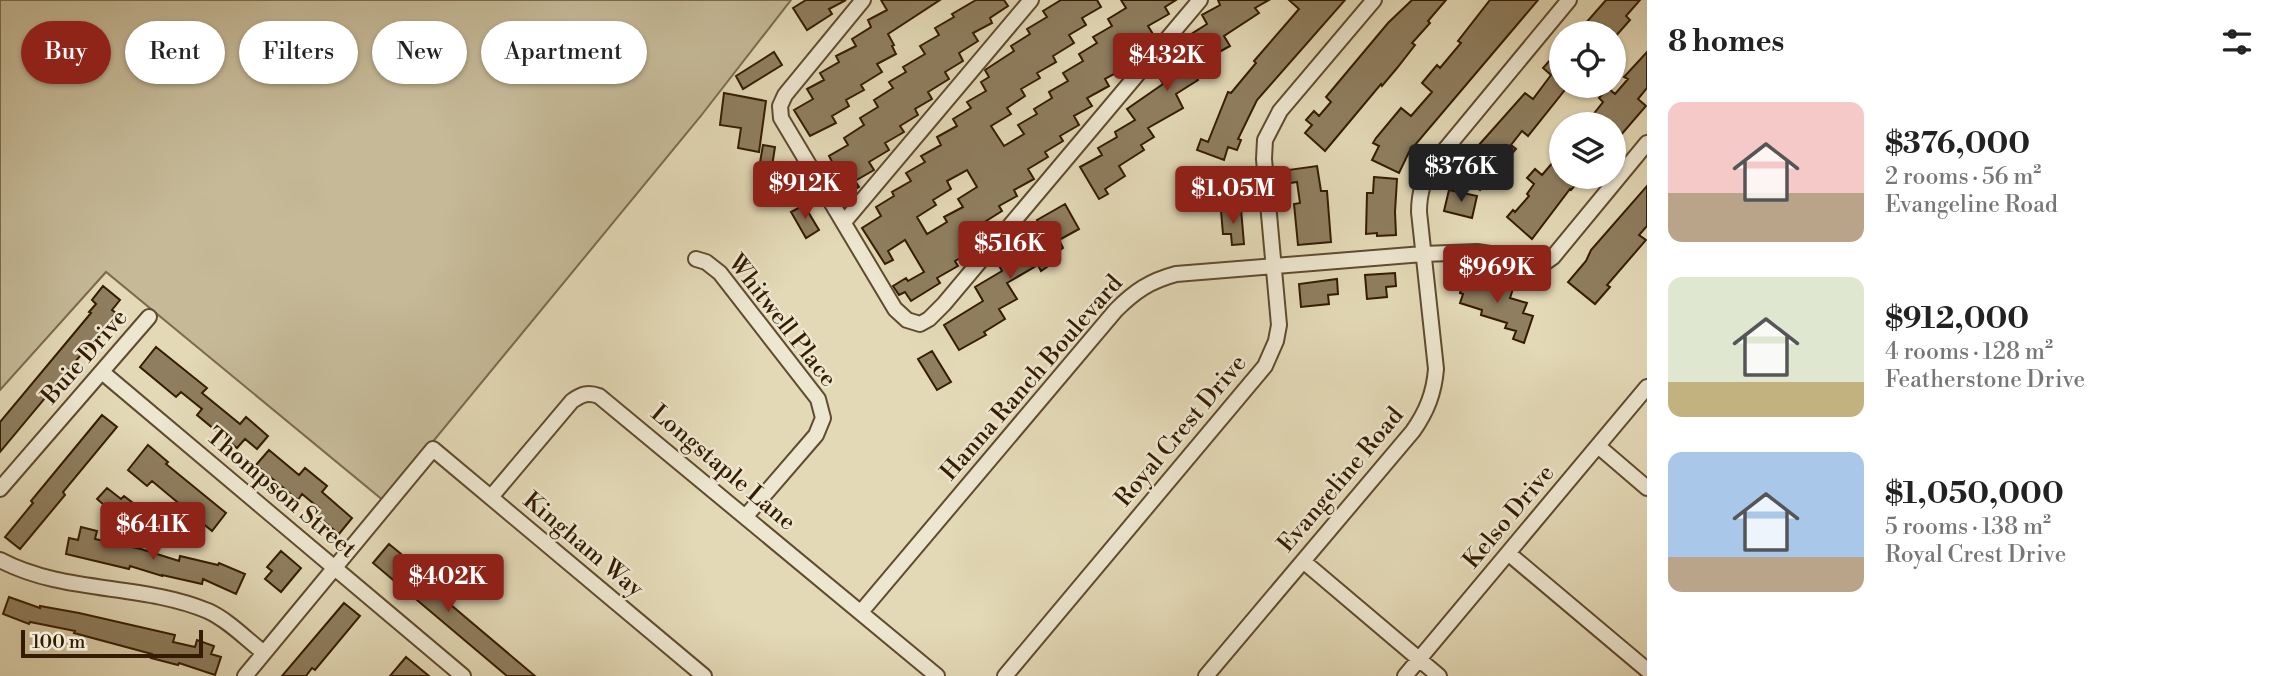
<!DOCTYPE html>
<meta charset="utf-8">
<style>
body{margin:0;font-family:"Libre Bodoni",serif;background:#f2f2f2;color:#222;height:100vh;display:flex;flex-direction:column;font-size:26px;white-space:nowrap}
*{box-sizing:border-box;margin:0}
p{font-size:23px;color:#767676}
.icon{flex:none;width:38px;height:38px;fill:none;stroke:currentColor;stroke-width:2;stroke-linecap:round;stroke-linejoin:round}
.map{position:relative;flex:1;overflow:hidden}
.sheet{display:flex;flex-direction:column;background:#fff;width:630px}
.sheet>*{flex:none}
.banner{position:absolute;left:21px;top:21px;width:665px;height:63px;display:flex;gap:14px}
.fabs{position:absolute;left:1549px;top:21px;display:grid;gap:14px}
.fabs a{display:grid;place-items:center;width:77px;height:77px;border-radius:50%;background:#fff;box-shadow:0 2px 5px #0004;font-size:35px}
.scale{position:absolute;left:21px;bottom:18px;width:182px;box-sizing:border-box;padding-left:7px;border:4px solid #341c01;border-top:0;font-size:19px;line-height:24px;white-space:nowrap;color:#341c01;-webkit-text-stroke:5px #ede6d0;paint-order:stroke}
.price{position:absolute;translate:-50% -60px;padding:0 16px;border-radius:7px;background:#8f2418;color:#fff;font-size:23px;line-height:46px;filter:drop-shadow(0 2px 4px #0008)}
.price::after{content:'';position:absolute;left:50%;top:42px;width:21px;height:16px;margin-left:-10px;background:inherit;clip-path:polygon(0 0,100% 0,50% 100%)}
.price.on{background:#222;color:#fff}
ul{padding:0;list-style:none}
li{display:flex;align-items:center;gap:21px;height:175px;padding:0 21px}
li span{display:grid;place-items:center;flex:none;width:196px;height:140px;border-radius:14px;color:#555}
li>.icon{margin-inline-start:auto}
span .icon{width:84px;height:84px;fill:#fffc;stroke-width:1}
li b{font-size:30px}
h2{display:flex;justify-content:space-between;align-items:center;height:84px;padding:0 21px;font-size:30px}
.tag{padding:0 24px;border-radius:32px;background:#fff;box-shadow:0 2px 5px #0004;font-size:24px;line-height:63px}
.tag.on{background:#8f2418;color:#fff}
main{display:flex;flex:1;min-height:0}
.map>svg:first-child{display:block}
</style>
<main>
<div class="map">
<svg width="1647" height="676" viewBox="0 0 1647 676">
<rect width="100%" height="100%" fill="#e3d9b6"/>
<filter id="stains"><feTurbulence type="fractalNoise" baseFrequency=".00286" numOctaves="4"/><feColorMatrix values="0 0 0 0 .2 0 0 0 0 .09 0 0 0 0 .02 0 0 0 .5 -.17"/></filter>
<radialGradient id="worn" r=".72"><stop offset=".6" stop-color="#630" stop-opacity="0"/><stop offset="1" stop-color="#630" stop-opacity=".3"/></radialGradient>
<path fill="#c5b997" stroke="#7c6a4c" stroke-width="2" d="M0 0H791L700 117 384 501 106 272 0 390Z"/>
<path fill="#8f7e5f" stroke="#341c01" stroke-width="2" fill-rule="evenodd" d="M806 0H846L829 9 832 14 807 30 793 8Z
M881 0H940L888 34 894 45 892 46 896 54 877 64 882 72 861 85 864 90 846 100 849 106 832 116 836 123 810 136 794 110 813 99 807 89 824 80 820 73 839 62 836 56 856 46 852 39 871 27 868 20 887 10Z
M976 0H1004L1008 6 990 18 992 23 973 33 978 41 959 53 963 61 945 72 949 79 928 92 932 99 915 109 918 115 900 126 904 132 885 143 889 150 869 162 874 170 855 181 859 187 850 192 845 184 841 187 834 175 838 173 829 156 848 145 844 138 864 125 860 118 878 107 874 100 893 88 889 82 906 72 903 67 925 54 920 46 939 35 935 28 954 17 952 14Z
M1061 0H1097L1101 7 1082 18 1086 25 1069 35 1074 43 1053 56 1056 62 1037 73 1040 78 1021 89 1025 96 1007 108 1011 114 991 126 1004 146 1024 134 1018 125 1037 114 1034 109 1052 98 1049 92 1068 81 1063 73 1083 61 1079 54 1097 43 1093 37 1112 26 1108 19 1126 8 1121 0H1176L1165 7 1169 14 1148 26 1153 34 1145 38 1149 45 1146 49 1119 62 1123 69 1105 79 1109 86 1087 98 1092 106 1074 116 1079 125 1060 136 1063 141 1045 152 1048 157 1028 169 1034 179 1014 190 1017 196 999 206 1002 211 983 223 988 231 969 242 973 251 955 261 958 266 937 278 940 283 911 301 905 292 899 295 893 286 906 278 908 281 924 272 905 240 888 251 893 260 885 264 862 228 881 216 876 207 894 196 892 192 911 181 906 173 925 162 921 156 941 145 937 137 957 126 953 119 971 108 967 102 986 91 981 82 989 77 985 70 1014 51 1011 46 1030 34 1027 29 1047 17 1043 11ZM967 170 977 187 958 199 963 207 944 217 947 222 927 234 917 217 936 205 933 200 951 189 947 181Z
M1218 0H1269L1255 8 1259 13 1224 36 1230 46 1190 68 1198 80 1176 94 1183 108 1148 128 1154 137 1141 145 1144 150 1119 166 1125 176 1105 189 1108 194 1099 199 1080 167 1102 155 1098 148 1117 137 1115 132 1135 120 1127 109 1163 84 1159 77 1179 67 1173 56 1193 43 1188 36 1207 24 1202 15 1220 5Z
M1289 0H1345L1257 100 1238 139 1241 140 1237 150 1228 147 1224 160 1197 150 1201 139 1208 142 1228 92 1231 93 1256 63 1254 61 1299 9Z
M1412 0H1446L1428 21 1430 23 1412 43 1415 45 1397 68 1382 86 1381 84 1325 151 1305 133 1312 125 1306 120 1314 111 1319 116 1331 102 1326 97 1388 23Z
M1490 0H1538L1409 152 1399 173 1372 160 1379 146 1373 143 1376 138 1401 108 1411 116 1432 92 1422 83 1437 65 1440 68 1461 43 1458 41Z
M1606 0H1640L1626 16 1630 20 1614 38V33H1577Z
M774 52 782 65 743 89 736 76Z
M1647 52V88L1638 99 1646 106 1614 143V124H1602L1592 116 1603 102 1599 98 1608 88 1615 94 1628 79 1624 77Z
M1561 53V86H1568L1528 136 1522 131 1511 145 1516 149 1480 190 1458 170 1466 160 1473 167 1485 152 1478 146 1525 93 1533 99 1551 75 1543 68 1551 59 1554 61Z
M724 93 766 101 759 152 738 148 741 128 720 125Z
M763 145 775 147 772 166 796 171 794 186 757 180Z
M1561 153V177H1582L1571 190 1570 189 1532 239 1507 217 1513 210 1515 212 1529 196 1527 194 1534 184 1527 178 1535 169 1542 175Z
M1317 166 1321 191H1327L1331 242 1298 245 1294 204 1300 203 1297 182 1290 183 1288 170Z
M1241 168 1242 181 1232 182 1233 191 1213 193 1211 171Z
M1374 177 1397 179 1395 212 1396 235 1377 236V233L1366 234 1367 193H1373Z
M1647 186V226L1639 235 1646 240 1607 285 1610 287 1595 304 1568 282 1586 261 1591 250Z
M1449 190 1477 196 1472 218 1444 211Z
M1065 204 1079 229 1059 240 1063 248 1047 259 1050 265 1041 271 1038 265 1007 283 1017 299 999 309 1005 319 984 332 986 335 959 350 944 325 983 301 975 287 1002 271 996 260 1006 254 1011 262 1049 240 1037 220Z
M804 205 819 230 806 238 791 212Z
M1241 209 1244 244 1232 245 1231 234H1223L1221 211Z
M1395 273 1396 286 1386 287 1387 297 1367 299 1365 275Z
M1465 275 1513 289 1510 298 1527 303 1523 313 1533 316 1524 343 1513 339 1516 331 1505 328 1507 323 1481 315 1482 310 1460 303 1463 294 1460 293Z
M1337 279 1338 294 1328 295 1329 304 1301 307 1299 284Z
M103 286 120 300 112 310 116 313 0 452V422L91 313 89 312 96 304 92 300Z
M156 347 207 388 202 393 240 424 246 417 268 436 257 449 245 439 237 448 197 415 202 409 181 392 176 397 140 367Z
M932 351 951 382 937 390 918 359Z
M102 415 117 427 63 492 65 495 20 549 5 537 33 503 31 501Z
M148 445 168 462 166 464 226 513 212 531 152 481 147 486 128 470Z
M269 450 299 475 305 468 327 486 322 492 352 518 339 534 316 515 320 509 302 494 298 500 256 465Z
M107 488 121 499 124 496 137 506 124 522 97 499Z
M81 527 97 531 95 539 141 549 179 561 180 556 218 565 219 563 245 574 236 594 203 579 202 584 162 575V576L130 566 129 569 66 554 69 538 78 540Z
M389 544 401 554 398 558 407 565 406 567 535 676H507L373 563Z
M281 551 301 568 281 592 265 579 272 571 267 567Z
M9 597 40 608V606L79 613 175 635 173 642 195 647 197 640 214 646 211 654 221 657 215 675 179 663 178 665 151 658 152 654 74 633 75 631 30 622 29 624 3 614Z
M344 603 360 616 315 670 312 668 306 676H282Z
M406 657 429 676H390Z"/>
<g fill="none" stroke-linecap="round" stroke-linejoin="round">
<g stroke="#604b2e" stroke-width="18">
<path id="street" d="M863 0 785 95 780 106 781 118 895 309 907 320 920 324 929 319 944 304 1200 0
M844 222 1031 0
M696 259 706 262 720 273 818 399 823 418 816 435 746 516
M102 372 463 676
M1598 446 1647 488
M0 489 149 317
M491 497 572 401C582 394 588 392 599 396L937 676
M1508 553 1647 670
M0 560C64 594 141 583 208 611 228 620 246 639 264 653
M1303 561 1439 676
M861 612 1116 310C1135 291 1150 281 1176 274L1423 254 1477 252 1497 255 1522 263 1540 266 1553 257 1647 143
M245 676 433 449 704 676
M1005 676 1265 366 1276 341 1279 325 1264 159 1265 140 1280 111 1374 0
M1206 676 1413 431C1427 411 1434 393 1436 369L1419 212C1419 193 1423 178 1434 163L1569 0
M1405 676 1647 387"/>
</g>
<use href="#street" stroke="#ede6d0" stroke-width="14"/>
</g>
<g text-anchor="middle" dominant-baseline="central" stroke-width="5" stroke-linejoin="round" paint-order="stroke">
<g font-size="24" fill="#341c01" stroke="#ede6d0">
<text transform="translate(782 321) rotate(52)">Whitwell Place</text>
<text transform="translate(85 357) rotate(-49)">Buie Drive</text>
<text transform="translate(1032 378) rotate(-49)">Hanna Ranch Boulevard</text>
<text transform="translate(1181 431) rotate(-50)">Royal Crest Drive</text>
<text transform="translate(723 468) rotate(40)">Longstaple Lane</text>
<text transform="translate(1341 480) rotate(-50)">Evangeline Road</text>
<text transform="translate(281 493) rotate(40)">Thompson Street</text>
<text transform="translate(1509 517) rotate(-50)">Kelso Drive</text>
<text transform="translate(583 545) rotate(40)">Kingham Way</text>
</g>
</g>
<rect width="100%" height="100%" filter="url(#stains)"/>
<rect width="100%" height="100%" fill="url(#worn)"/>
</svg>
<div class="fabs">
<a><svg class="icon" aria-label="locate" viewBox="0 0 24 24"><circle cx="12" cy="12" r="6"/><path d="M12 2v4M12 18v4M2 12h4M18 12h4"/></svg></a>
<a><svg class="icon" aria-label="layers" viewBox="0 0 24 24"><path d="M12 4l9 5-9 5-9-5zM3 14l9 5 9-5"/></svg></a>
</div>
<div class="scale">100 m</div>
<b class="price" style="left:1167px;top:93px">$432K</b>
<b class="price on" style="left:1461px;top:204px">$376K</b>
<b class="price" style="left:805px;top:221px">$912K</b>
<b class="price" style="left:1233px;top:226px">$1.05M</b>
<b class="price" style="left:1010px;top:281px">$516K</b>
<b class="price" style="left:1497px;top:305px">$969K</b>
<b class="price" style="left:153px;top:562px">$641K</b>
<b class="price" style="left:448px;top:614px">$402K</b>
<div class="banner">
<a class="tag on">Buy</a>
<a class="tag">Rent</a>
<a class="tag">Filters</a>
<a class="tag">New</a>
<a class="tag">Apartment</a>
</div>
</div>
<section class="sheet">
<h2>8 homes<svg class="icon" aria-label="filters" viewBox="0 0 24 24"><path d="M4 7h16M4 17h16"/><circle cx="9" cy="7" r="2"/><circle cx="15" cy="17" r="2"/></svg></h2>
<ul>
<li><span style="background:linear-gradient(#f6c9c9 65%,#b9a48a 0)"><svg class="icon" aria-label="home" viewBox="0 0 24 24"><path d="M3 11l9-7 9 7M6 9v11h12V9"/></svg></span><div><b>$376,000</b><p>2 rooms · 56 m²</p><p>Evangeline Road</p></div></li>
<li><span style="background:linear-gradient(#dfe7d0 75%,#c2b280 0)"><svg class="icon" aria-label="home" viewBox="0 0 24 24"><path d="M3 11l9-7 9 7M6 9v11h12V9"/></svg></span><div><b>$912,000</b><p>4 rooms · 128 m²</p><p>Featherstone Drive</p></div></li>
<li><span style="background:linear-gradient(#a9c7e8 75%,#b9a48a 0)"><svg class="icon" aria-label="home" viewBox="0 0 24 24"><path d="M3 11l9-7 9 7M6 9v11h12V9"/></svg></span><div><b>$1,050,000</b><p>5 rooms · 138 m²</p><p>Royal Crest Drive</p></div></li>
</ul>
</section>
</main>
